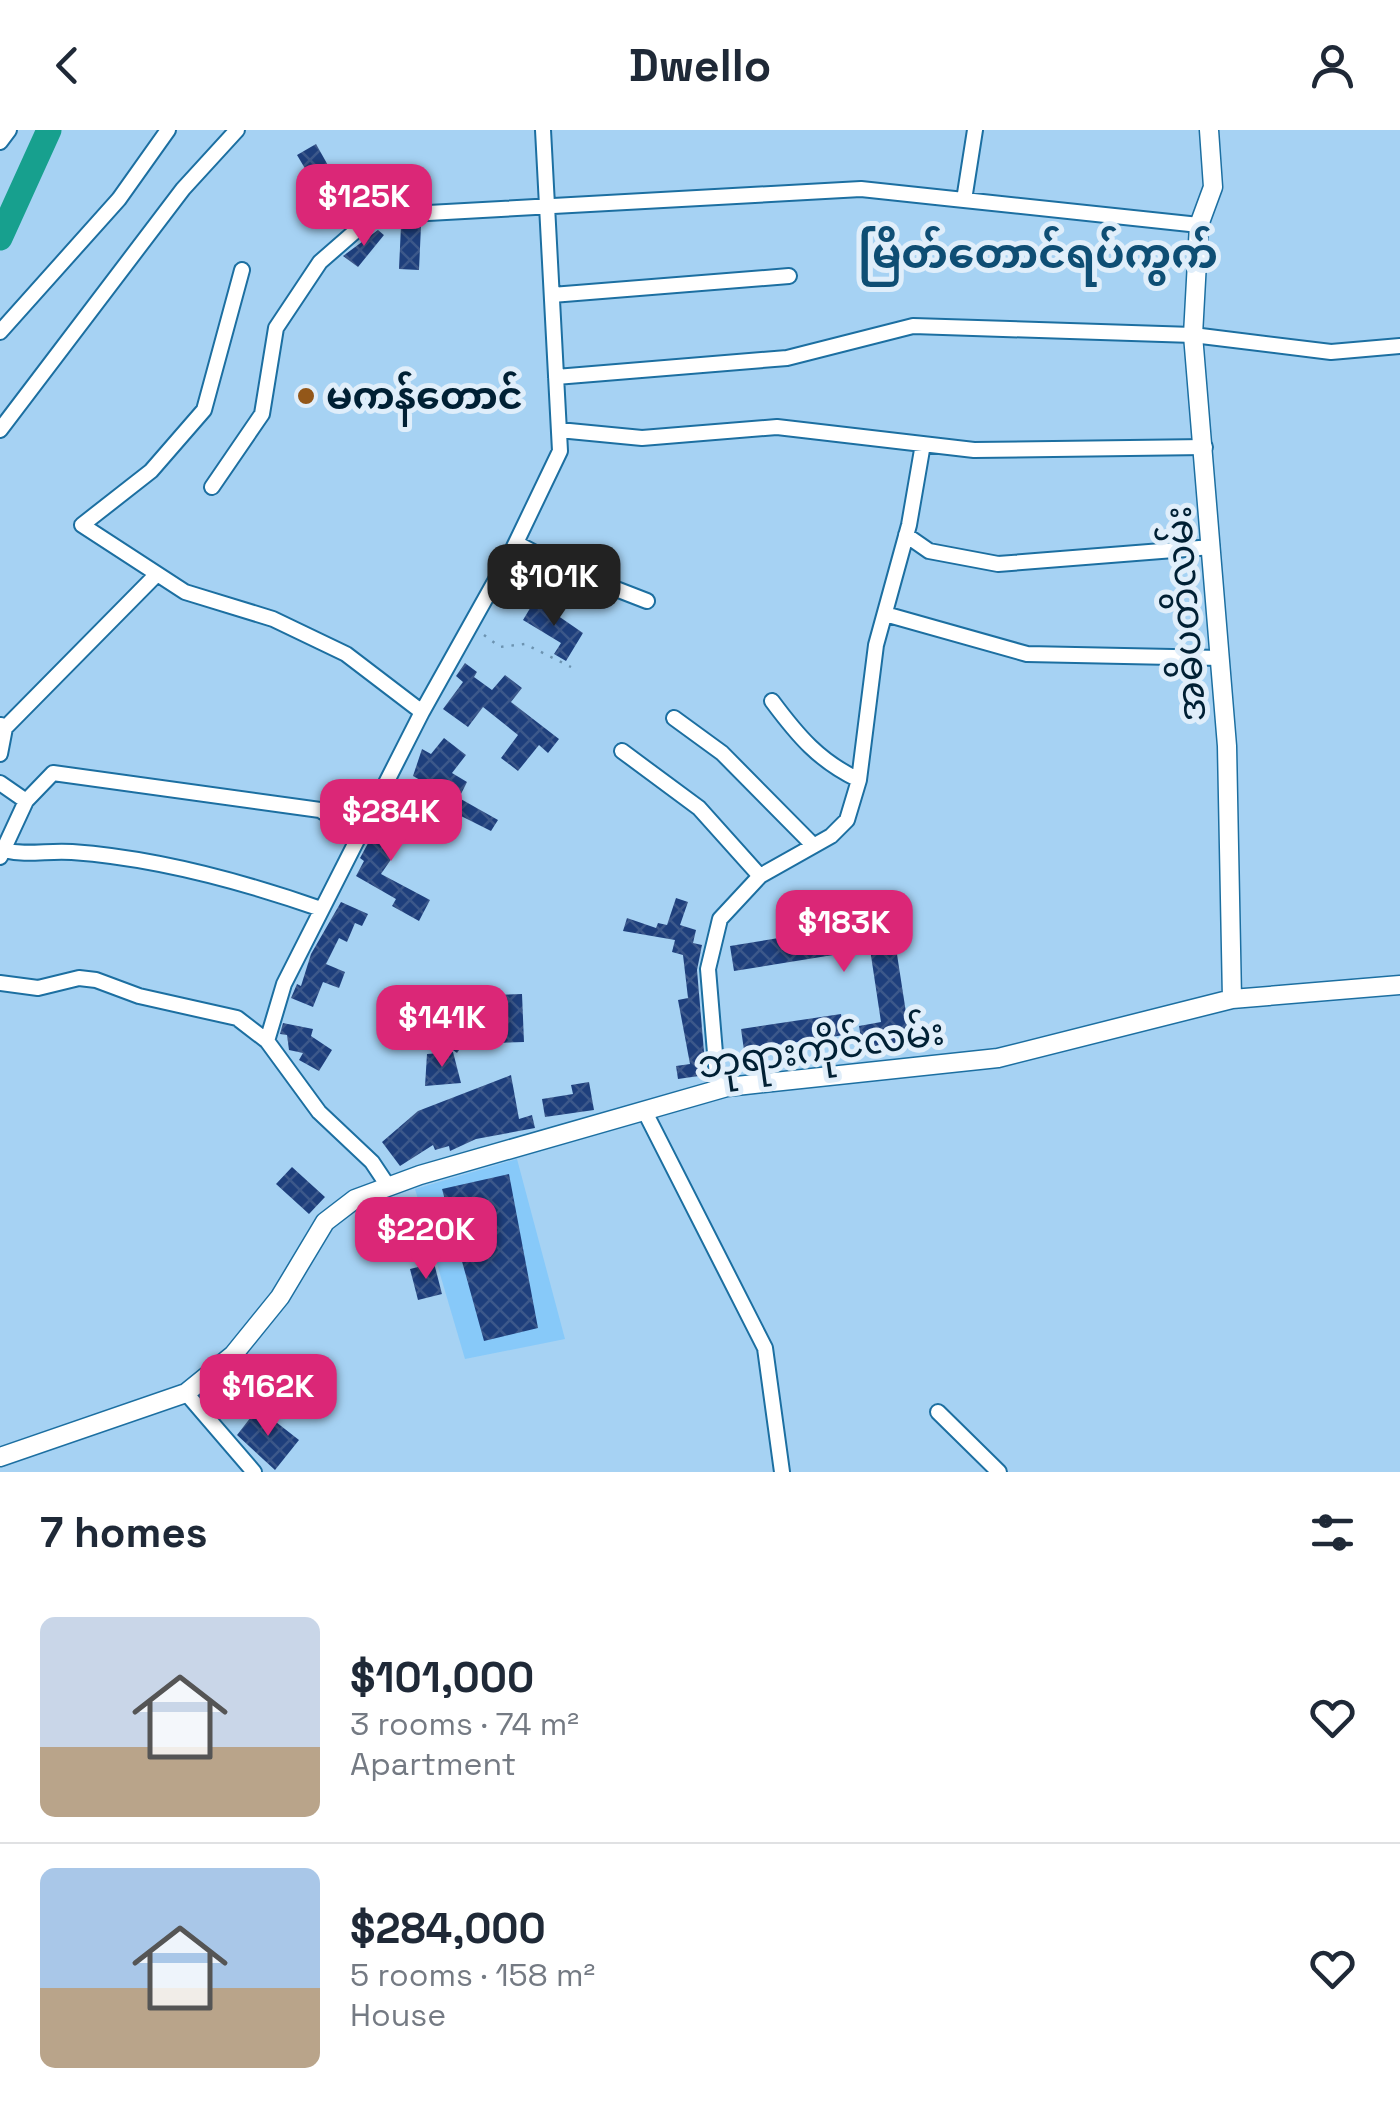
<!DOCTYPE html>
<meta charset="utf-8">
<style>
body{margin:0;font-family:"Space Grotesk","Noto Sans Myanmar",sans-serif;background:#f2f2f3;color:#1f2937;height:100vh;display:flex;flex-direction:column;font-size:38px;white-space:nowrap}
*{box-sizing:border-box;margin:0}
p{font-size:32px;color:#747a83}
.icon{flex:none;width:55px;height:55px;fill:none;stroke:currentColor;stroke-width:2;stroke-linecap:round;stroke-linejoin:round}
.map{position:relative;height:1342px;overflow:hidden}
.sheet{display:flex;flex-direction:column;background:#fff;flex:1}
.sheet>*{flex:none}
.price{position:absolute;translate:-50% -85px;padding:0 22px;border-radius:20px;background:#db2777;color:#fff;font-size:32px;line-height:65px;filter:drop-shadow(0 2px 5px #0008)}
.price::after{content:'';position:absolute;left:50%;top:60px;width:30px;height:22px;margin-left:-15px;background:inherit;clip-path:polygon(0 0,100% 0,50% 100%)}
.price.current{background:#222;color:#fff}
ul{padding:0;list-style:none}
li{display:flex;align-items:center;gap:30px;height:250px;padding:0 40px}
li+li{border-top:2px solid #e0e1e3}
li span{display:grid;place-items:center;flex:none;width:280px;height:200px;border-radius:15px;color:#555}
li>.icon{margin-inline-start:auto}
span .icon{width:120px;height:120px;fill:#fffc;stroke-width:1}
li b{font-size:42px}
h2{display:flex;justify-content:space-between;align-items:center;height:120px;padding:0 40px;font-size:42px}
header{display:flex;justify-content:space-between;align-items:center;height:130px;padding:0 40px;background:#fff;font-size:45px;font-weight:600}
.map>svg:first-child{display:block}
</style>
<header><svg class="icon" aria-label="back" viewBox="0 0 24 24"><path d="M15 5l-7 7 7 7"/></svg>Dwello<svg class="icon" aria-label="person" viewBox="0 0 24 24"><circle cx="12" cy="8" r="4"/><path d="M4 21q1-7 8-7t8 7"/></svg></header>
<div class="map">
<svg width="1400" height="1342" viewBox="0 0 1400 1342">
<defs>
<pattern id="building-cross-hatch" width="8" height="8" patternUnits="userSpaceOnUse" patternTransform="scale(2.5)"><rect width="8" height="8" fill="#1e3f7c"/><path d="M0 0l8 8M0 8l8-8" fill="none" stroke="#3c588a"/></pattern>
</defs>
<rect width="100%" height="100%" fill="#a6d2f3"/>
<path fill="#87c9f9" d="M517 1029 565 1209 465 1229 415 1059Z"/>
<g fill="none" stroke-linecap="round" stroke-linejoin="round">
<path stroke="#17a08e" stroke-width="25" d="M0 108 49 0"/>
</g>
<path fill="url(#building-cross-hatch)" d="M316 14 334 46 316 57 297 25Z
M401 96H421L419 140 399 139Z
M378 100 384 105 358 137 343 126Z
M535 470 583 503 566 531 554 524 561 513 523 490Z
M465 533 477 542 474 547 492 560 505 545 522 558 511 572 559 609 548 623 539 615 518 641 501 628 518 605 483 577 468 597 443 579 463 552 456 546Z
M444 608 466 625 452 643 467 652 459 668 498 690 491 701 431 671 438 660 413 646 422 619 431 624Z
M386 680 416 693 381 744 430 770 419 791 392 776 396 769 356 746 364 731 360 728Z
M676 768 688 772 680 795 696 800 693 813 702 815 697 840 706 945 678 949 676 936 690 934 678 870 688 868 683 825 672 822 675 810 623 801 627 788 656 798 658 793 667 795Z
M341 772 368 784 362 796 355 793 347 812 339 808 326 834 345 842 339 858 323 852 313 877 291 868 297 854 301 856 311 824Z
M857 795 860 810 894 805 907 889 912 888 916 913 863 921 859 896 881 892 870 819 734 841 730 816Z
M522 864 524 912 494 913 492 865Z
M460 865 486 882 457 923 432 905Z
M841 884 844 905 744 920 741 899Z
M283 893 313 899 311 906 332 920 319 941 299 930 303 923 289 920 287 905 280 904Z
M453 922 461 953 425 956 427 924Z
M511 945 519 989 532 985 535 998 476 1009 450 1021 449 1016 435 1020 433 1015 400 1036 382 1012 418 981Z
M589 952 594 980 545 987 542 969 573 964 571 955Z
M292 1037 325 1067 309 1084 276 1054Z
M509 1044 538 1198 484 1211 442 1059Z
M434 1133 442 1164 418 1170 410 1139Z
M258 1278 299 1310 275 1340 237 1305Z"/>
<g fill="none" stroke-linecap="round" stroke-linejoin="round">
<g stroke="#1c6fa1" stroke-width="18">
<path id="minor" d="M0 12 9 0
M964 70 1199 95
M242 140 204 280 151 341 82 395 185 462 273 489 346 524 422 582
M552 165 789 146
M0 202 119 69 168 0
M556 247 787 228 913 196 1193 205 1331 222 1400 216
M0 300 183 59 237 0
M559 300 642 308 777 297 974 320 1205 317
M212 357 262 284 276 198 320 132 367 91 410 84 861 59 964 70 975 0
M906 405 929 421 998 434 1212 417
M516 413 567 440 647 471
M885 484 1027 524 1221 528
M772 571C798 606 819 631 859 650
M674 588 722 623 813 715
M5 598 157 444
M622 621 699 678 760 746
M0 624 5 598 1 595
M0 653 26 671 0 727
M26 671 53 643 320 680 359 704
M3 720C28 726 48 720 72 722 157 728 241 751 321 779
M0 853 38 858 79 848 96 850 139 866 237 888 267 911 319 982 372 1032 388 1056
M267 911 284 854 422 582 512 421 560 321 543 0
M718 959 708 839 720 789 760 746 831 706 847 690 859 650 876 515 909 395 923 314
M644 980 765 1218 782 1342
M186 1263 254 1342
M938 1282 999 1342"/>
</g>
<g stroke="#1c6fa1" stroke-width="21">
<path id="tertiary" d="M1209 0 1213 57 1199 95 1193 205 1227 616 1232 869
M0 1327 186 1263 233 1225 280 1167 325 1092 355 1069 420 1045 727 957 998 928 1232 869 1400 855"/>
</g>
<path stroke="#6c93b0" stroke-width="2.5" stroke-dasharray="2.5 8" stroke-linecap="butt" d="M484 505 500 517 525 514 571 537"/>
<use href="#minor" stroke="#fff" stroke-width="14"/>
<use href="#tertiary" stroke="#fff" stroke-width="18"/>
</g>
<circle fill="#935719" stroke="#e0eefa" stroke-width="4" cx="306" cy="266" r="10"/>
<g text-anchor="middle" dominant-baseline="central" stroke-width="10" stroke-linejoin="round" paint-order="stroke">
<g font-size="38" font-weight="bold" fill="#002034" stroke="#e0eefa" text-anchor="start">
<text x="326" y="266">မကန်တောင်</text>
</g>
<g font-size="38" fill="#002034" stroke="#e0eefa">
<text transform="translate(1185 484) rotate(-94)">အဓိပတိလမ်း</text>
<text transform="translate(821 918) rotate(-8)">ဘုရားကိုင်လမ်း</text>
</g>
<g font-size="42" font-weight="bold" fill="#0e4e74" stroke="#e0eefa">
<text x="1038" y="123">မြိတ်တောင်ရပ်ကွက်</text>
</g>
</g>
</svg>
<b class="price" style="left:364px;top:119px">$125K</b>
<b class="price current" style="left:554px;top:499px">$101K</b>
<b class="price" style="left:391px;top:734px">$284K</b>
<b class="price" style="left:844px;top:845px">$183K</b>
<b class="price" style="left:442px;top:940px">$141K</b>
<b class="price" style="left:426px;top:1152px">$220K</b>
<b class="price" style="left:268px;top:1309px">$162K</b>
</div>
<section class="sheet">
<h2>7 homes<svg class="icon" aria-label="filters" viewBox="0 0 24 24"><path d="M4 7h16M4 17h16"/><circle cx="9" cy="7" r="2"/><circle cx="15" cy="17" r="2"/></svg></h2>
<ul>
<li><span style="background:linear-gradient(#c9d6e8 65%,#b9a48a 0)"><svg class="icon" aria-label="home" viewBox="0 0 24 24"><path d="M3 11l9-7 9 7M6 9v11h12V9"/></svg></span><div><b>$101,000</b><p>3 rooms · 74 m²</p><p>Apartment</p></div><svg class="icon" aria-label="heart" viewBox="0 0 24 24"><path d="M12 20l-8-8c-3-5 5-10 8-4 3-6 11-1 8 4z"/></svg></li>
<li><span style="background:linear-gradient(#a9c7e8 60%,#b9a48a 0)"><svg class="icon" aria-label="home" viewBox="0 0 24 24"><path d="M3 11l9-7 9 7M6 9v11h12V9"/></svg></span><div><b>$284,000</b><p>5 rooms · 158 m²</p><p>House</p></div><svg class="icon" aria-label="heart" viewBox="0 0 24 24"><path d="M12 20l-8-8c-3-5 5-10 8-4 3-6 11-1 8 4z"/></svg></li>
</ul>
</section>
